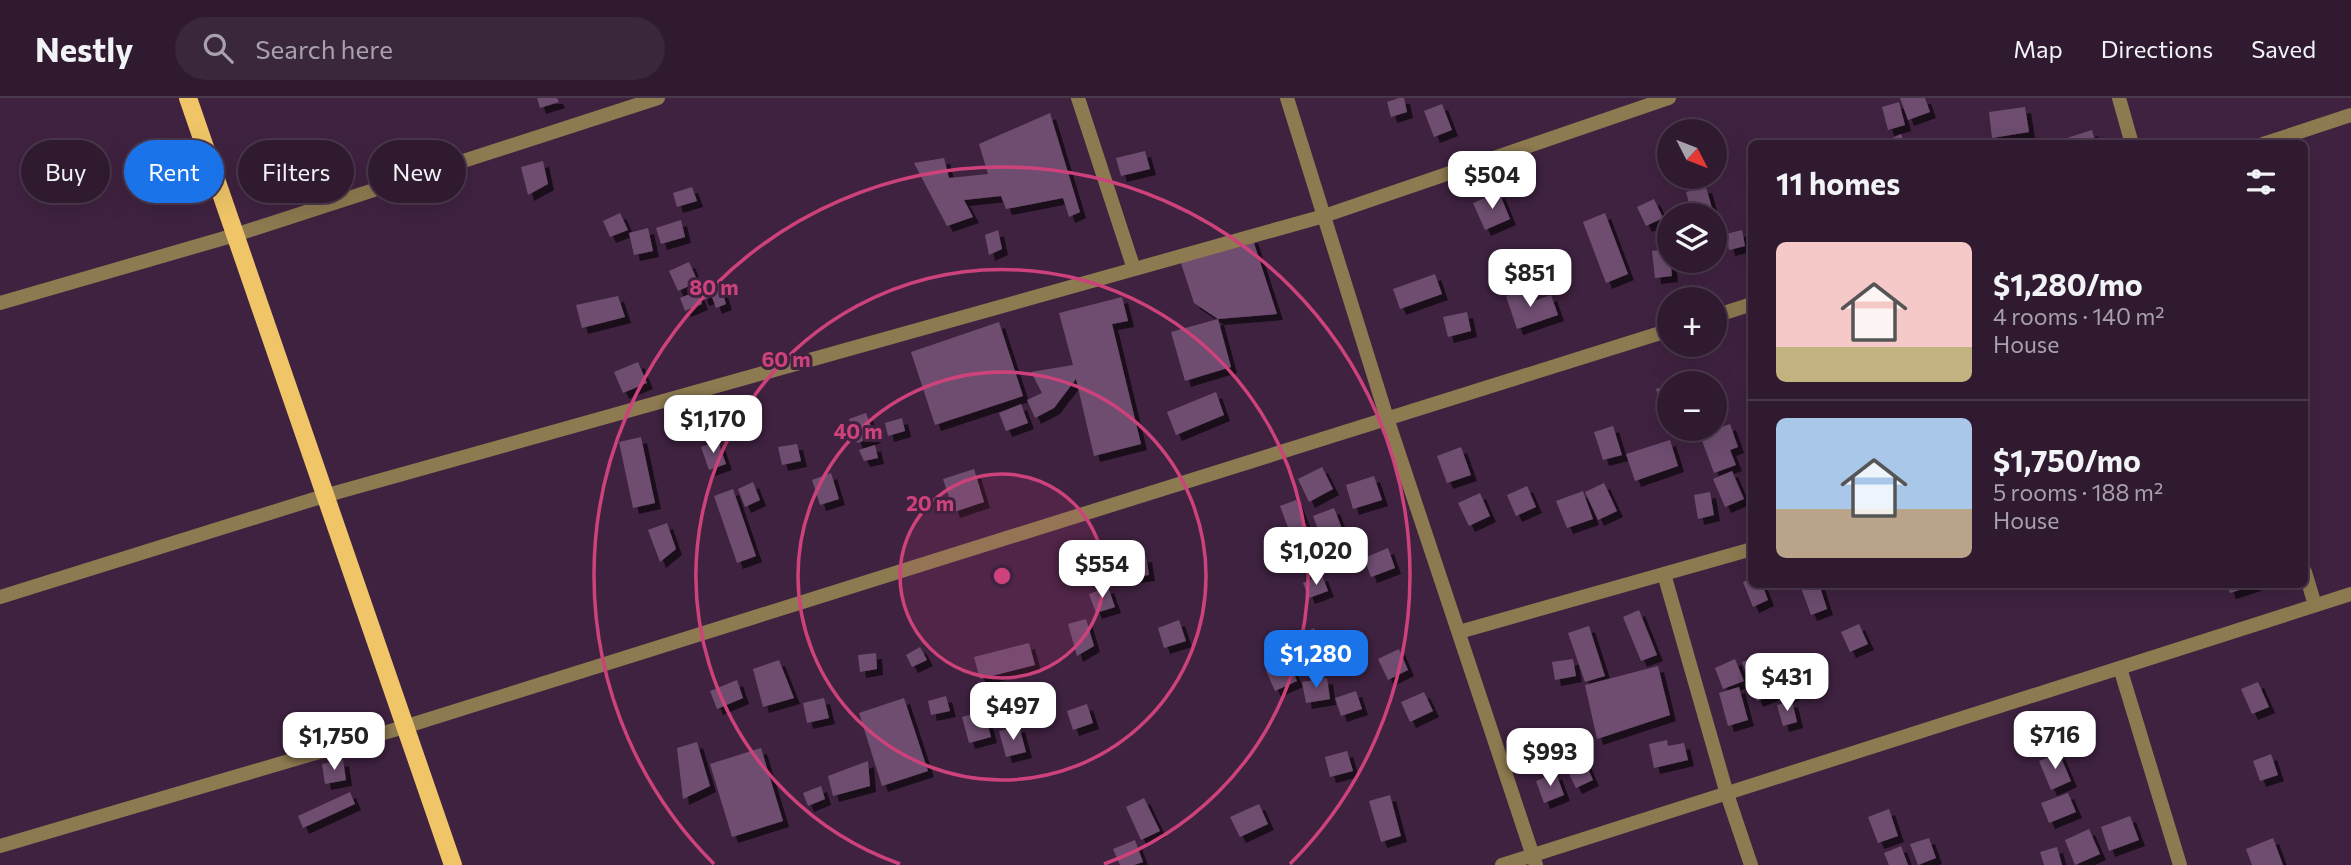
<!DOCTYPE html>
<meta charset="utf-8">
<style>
body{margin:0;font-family:Commissioner,sans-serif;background:#3b273c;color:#f1f3f6;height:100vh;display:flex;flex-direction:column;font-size:26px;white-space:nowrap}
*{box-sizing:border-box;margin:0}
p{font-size:23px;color:#a7a1ab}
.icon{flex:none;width:38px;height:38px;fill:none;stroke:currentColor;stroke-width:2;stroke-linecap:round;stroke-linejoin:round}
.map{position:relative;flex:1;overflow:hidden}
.panel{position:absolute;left:1748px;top:42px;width:560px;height:448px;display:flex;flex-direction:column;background:#2f1a30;border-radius:10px;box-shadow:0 7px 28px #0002,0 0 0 2px #4a384c}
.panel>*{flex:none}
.top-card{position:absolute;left:21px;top:42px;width:665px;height:63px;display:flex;gap:14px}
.needle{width:46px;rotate:132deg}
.controls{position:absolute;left:1657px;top:21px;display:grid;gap:14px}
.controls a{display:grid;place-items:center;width:70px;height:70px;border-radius:50%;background:#2f1a30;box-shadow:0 7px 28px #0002,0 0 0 2px #4a384c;font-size:35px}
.price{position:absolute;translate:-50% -60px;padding:0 16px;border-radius:14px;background:#fff;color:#222;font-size:23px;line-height:46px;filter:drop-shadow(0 2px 4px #0008)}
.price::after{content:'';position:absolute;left:50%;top:42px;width:21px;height:16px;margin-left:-10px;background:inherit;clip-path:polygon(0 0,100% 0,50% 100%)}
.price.current{background:#1a73e8;color:#fff}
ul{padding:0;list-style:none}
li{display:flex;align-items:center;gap:21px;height:175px;padding:0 28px}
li+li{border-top:2px solid #4a384c}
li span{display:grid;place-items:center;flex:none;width:196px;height:140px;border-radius:10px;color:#555}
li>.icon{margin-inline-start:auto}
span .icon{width:84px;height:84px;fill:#fffc;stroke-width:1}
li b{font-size:30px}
h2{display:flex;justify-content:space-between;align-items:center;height:84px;padding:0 28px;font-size:30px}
.pill{padding:0 24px;border-radius:32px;background:#2f1a30;box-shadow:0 7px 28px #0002,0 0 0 2px #4a384c;font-size:24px;line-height:63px}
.pill.current{background:#1a73e8;color:#fff}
header{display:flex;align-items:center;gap:42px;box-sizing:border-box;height:98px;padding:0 35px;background:#2f1a30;border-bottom:2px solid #4a384c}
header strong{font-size:33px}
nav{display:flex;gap:38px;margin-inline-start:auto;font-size:24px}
.search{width:490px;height:63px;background:#3b273c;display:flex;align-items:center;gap:18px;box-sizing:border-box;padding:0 24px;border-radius:38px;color:#a7a1ab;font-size:26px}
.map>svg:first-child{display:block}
</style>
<header>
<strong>Nestly</strong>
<div class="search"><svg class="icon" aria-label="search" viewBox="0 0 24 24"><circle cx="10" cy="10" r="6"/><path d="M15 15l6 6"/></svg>Search here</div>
<nav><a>Map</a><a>Directions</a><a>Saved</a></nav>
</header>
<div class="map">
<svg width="2351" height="767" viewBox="0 0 2351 767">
<defs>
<filter id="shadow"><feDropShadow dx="6" dy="6" stdDeviation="0" flood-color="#0009"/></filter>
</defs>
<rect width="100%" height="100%" fill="#3f2240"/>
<path fill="#6e4e6f" filter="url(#shadow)" d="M537 0H557L559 4 540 10Z
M1399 0H1404L1407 14 1391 19 1387 4Z
M1900 0H1925L1930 14 1908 22Z
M1899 4 1905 27 1888 32 1882 9Z
M1442 6 1452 32 1434 39 1424 13Z
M2025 9 2029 34 1992 40 1989 14Z
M1050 15 1080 114 1069 119 1063 100 1006 111 1001 98 964 102 973 119 947 128 914 65 944 60 949 80 988 76 979 46Z
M2092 32 2096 46H2069L2067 40Z
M1901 36 1905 46H1887L1886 43Z
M1145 53 1150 71 1121 78 1116 60Z
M543 63 548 86 528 97 521 69Z
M1684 79H1702V84L1684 86Z
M692 89 697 103 677 109 673 95Z
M1706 89 1714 117H1692L1686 94Z
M1499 94 1510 121 1485 132 1473 105Z
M1654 101 1663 120 1646 128 1637 109Z
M620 115 628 132 610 139 603 123Z
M1605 115 1628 176 1606 185 1583 124Z
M681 122 685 139 661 146 656 130Z
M648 130 653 153 634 157 629 135Z
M998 132 1002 151 989 157 985 137Z
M1742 132 1745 148 1729 152 1726 136Z
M1252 139 1277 216 1218 221 1194 205 1180 162Z
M1669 151 1672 178 1655 180 1652 153Z
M689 164 698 184 678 193 669 173Z
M1435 176 1442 196 1400 211 1393 191Z
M720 186 726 206 716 210 712 199 703 202 700 192Z
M1524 191 1528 205 1551 197 1558 217 1517 231 1506 198Z
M697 193 702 206 685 213 680 200Z
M618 198 625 219 582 230 576 207Z
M1122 199 1128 223 1112 226 1141 346 1094 358 1076 281 1054 310 1035 320 1027 302 1042 295 1031 274 1073 267 1059 215Z
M1467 214 1471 233 1448 239 1443 219Z
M1218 221 1231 269 1185 283 1171 234Z
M999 224 1023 298 935 327 911 254Z
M638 264 647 285 623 295 614 274Z
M1670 287V318L1665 319 1656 291Z
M1216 294 1224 317 1176 337 1167 314Z
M1021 306 1028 325 1006 333 999 315Z
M866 315 875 339 857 345 849 321Z
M902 320 905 333 888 338 885 325Z
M1730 326 1738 349 1730 352 1736 367 1714 375 1700 337Z
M1613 328 1622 357 1603 362 1594 334Z
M641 339 655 405 633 410 619 344Z
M1670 342 1678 368 1635 383 1626 356Z
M718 343 726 366 709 372 701 349Z
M797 346 801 363 782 367 778 349Z
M875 347 878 360 864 363 859 352Z
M1461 349 1471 377 1447 385 1437 358Z
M1322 369 1333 391 1309 404 1298 381Z
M974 371 984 404 954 414 943 381Z
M1732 373 1744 401 1725 409 1713 381Z
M831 375 839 401 820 407 812 382Z
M1374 378 1382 402 1353 411 1346 387Z
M753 384 760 402 745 409 738 391Z
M1604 385 1617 413 1598 422 1585 394Z
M1527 388 1536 409 1516 418 1507 397Z
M733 391 756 458 737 465 714 398Z
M1583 393 1593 421 1567 430 1556 403Z
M1710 394 1714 417 1698 421 1694 397Z
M1480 395 1490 418 1469 428 1458 405Z
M1296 402 1315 450 1298 456 1280 408Z
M1334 410 1344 436 1323 444 1313 418Z
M667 425 676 451 660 464 648 432Z
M1388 450 1395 470 1371 479 1364 460Z
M1146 458 1149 477 1134 479 1131 460Z
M1322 477 1328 493 1309 500 1303 485Z
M1752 480V486H1762L1768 502 1753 509 1743 484Z
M1819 486 1827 511 1811 517 1800 487Z
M2227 486H2255V487L2230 495Z
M1108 489 1115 509 1096 515 1089 496Z
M1639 512 1657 557 1641 563 1623 519Z
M1086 521 1094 548 1077 558 1068 526Z
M1179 522 1186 543 1164 550 1158 530Z
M1859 526 1868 546 1850 554 1841 534Z
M1589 528 1605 578 1585 584 1568 535Z
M1314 530 1322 544 1303 554 1295 540Z
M1029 545 1035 567 980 581 974 559Z
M920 549 927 562 912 569 906 557Z
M1399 551 1408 572 1388 582 1378 561Z
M876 555 877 571 860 574 858 557Z
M1763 556 1777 595 1757 603 1742 564Z
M1573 561 1576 578 1555 582 1552 564Z
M1735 561 1744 583 1723 591 1715 570Z
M779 562 794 600 763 609 753 571Z
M1288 563 1297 583 1275 593 1266 573Z
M1658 568 1670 617 1597 641 1585 587Z
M1790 571 1800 593 1784 601 1774 579Z
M1327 580 1330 601 1306 605 1302 584Z
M737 582 743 600 717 611 710 593Z
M2258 584 2269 609 2252 616 2241 591Z
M1739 589 1748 622 1728 628 1719 595Z
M1356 593 1362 611 1341 618 1335 600Z
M1424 594 1433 613 1410 624 1401 604Z
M946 598 950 613 931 617 928 603Z
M824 600 829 620 807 625 803 605Z
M904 600 928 673 882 688 859 615Z
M1792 603 1797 624 1783 628 1777 607Z
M1087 606 1093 625 1073 632 1067 613Z
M984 613 991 639 969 645 962 619Z
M1019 628 1026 654 1006 659 999 633Z
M1667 642 1668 648 1684 645 1688 662 1654 670 1649 646Z
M697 644 710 688 683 701 677 650Z
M761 650 783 723 732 739 710 666Z
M1347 653 1353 673 1330 679 1325 659Z
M2059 655 2071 683 2051 692 2039 663Z
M2271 656 2278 677 2260 683 2253 663Z
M343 662 346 682 325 686 322 666Z
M868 663 870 688 833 698 828 678Z
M1585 664 1593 682 1576 690 1567 672Z
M1556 675 1564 697 1544 705 1536 683Z
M821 688 825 701 808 708 803 695Z
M350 694 355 706 303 730 298 718Z
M2068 695 2076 714 2049 725 2041 705Z
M1390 697 1401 738 1381 744 1369 703Z
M1144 700 1160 733 1141 742 1126 709Z
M1259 706 1268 726 1240 739 1230 719Z
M1889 711 1898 738 1878 745 1868 719Z
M2130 718 2139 742 2109 753 2101 729Z
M2089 731 2100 756 2075 767 2065 742Z
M1929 740 1936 760 1918 767 1910 746Z
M2273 740 2283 767H2252L2246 751Z
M1135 742 1143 764 1134 767H1120L1113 751Z
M1901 748 1908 767H1889L1884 755Z
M2057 749 2062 767H2044L2040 754Z"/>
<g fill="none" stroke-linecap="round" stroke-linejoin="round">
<path stroke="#8e7a50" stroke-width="14" d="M1078 0 1134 171
M1287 0 1387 320 1536 767
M2119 0 2132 46
M2263 46 2351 17
M0 205 235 137 658 0
M1715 218 1752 206
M2305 474 2315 507
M1664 476 1727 696 1751 767
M0 499 324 398 1324 118 1669 0
M1459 534 1752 451
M2120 570 2180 767
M0 748 404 629 1670 232
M1502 767 2351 496"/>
<path stroke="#efc568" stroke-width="18" d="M188 0 453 767"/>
</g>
<circle cx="1002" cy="478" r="102" fill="#ce427b" fill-opacity=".12"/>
<g fill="none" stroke="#ce427b" stroke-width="3.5">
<circle cx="1002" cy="478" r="102"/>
<circle cx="1002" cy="478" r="204"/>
<path d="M900 766A306 306 0 1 1 1104 766"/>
<path d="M714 766A408 408 0 1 1 1290 766"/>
</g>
<circle cx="1002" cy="478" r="10" fill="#ce427b" stroke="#3f2240" stroke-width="3.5"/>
<g font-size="21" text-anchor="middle" font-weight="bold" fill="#ce427b" stroke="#3f2240" stroke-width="6" stroke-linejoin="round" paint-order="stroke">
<text x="714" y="197">80 m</text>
<text x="786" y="269">60 m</text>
<text x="858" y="341">40 m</text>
<text x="930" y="413">20 m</text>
</g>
</svg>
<div class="controls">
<a><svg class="needle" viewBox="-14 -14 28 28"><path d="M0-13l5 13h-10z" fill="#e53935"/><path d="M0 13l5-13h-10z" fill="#a7a1ab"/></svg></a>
<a><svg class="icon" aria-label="layers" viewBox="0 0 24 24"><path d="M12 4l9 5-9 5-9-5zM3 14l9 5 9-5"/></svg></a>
<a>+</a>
<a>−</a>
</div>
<b class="price" style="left:1492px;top:113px">$504</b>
<b class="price" style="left:1530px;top:211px">$851</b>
<b class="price" style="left:713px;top:357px">$1,170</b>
<b class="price" style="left:1316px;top:489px">$1,020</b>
<b class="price" style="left:1102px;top:502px">$554</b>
<b class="price current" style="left:1316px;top:592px">$1,280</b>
<b class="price" style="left:1787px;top:615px">$431</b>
<b class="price" style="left:1013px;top:644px">$497</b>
<b class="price" style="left:2055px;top:673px">$716</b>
<b class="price" style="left:334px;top:674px">$1,750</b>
<b class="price" style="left:1550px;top:690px">$993</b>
<div class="top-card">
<a class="pill">Buy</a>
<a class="pill current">Rent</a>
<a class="pill">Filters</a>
<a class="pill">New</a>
</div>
<section class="panel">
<h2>11 homes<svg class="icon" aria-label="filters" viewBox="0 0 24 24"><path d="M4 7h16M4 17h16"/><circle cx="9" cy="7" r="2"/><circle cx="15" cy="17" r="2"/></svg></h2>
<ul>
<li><span style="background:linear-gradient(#f6c9c9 75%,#c2b280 0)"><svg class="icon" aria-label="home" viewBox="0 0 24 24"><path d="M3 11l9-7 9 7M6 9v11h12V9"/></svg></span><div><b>$1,280/mo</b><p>4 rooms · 140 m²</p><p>House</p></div></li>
<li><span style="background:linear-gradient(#a9c7e8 65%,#b9a48a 0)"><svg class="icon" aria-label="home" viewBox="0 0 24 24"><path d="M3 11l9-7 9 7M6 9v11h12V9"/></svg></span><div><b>$1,750/mo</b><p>5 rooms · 188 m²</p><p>House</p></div></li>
</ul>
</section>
</div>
